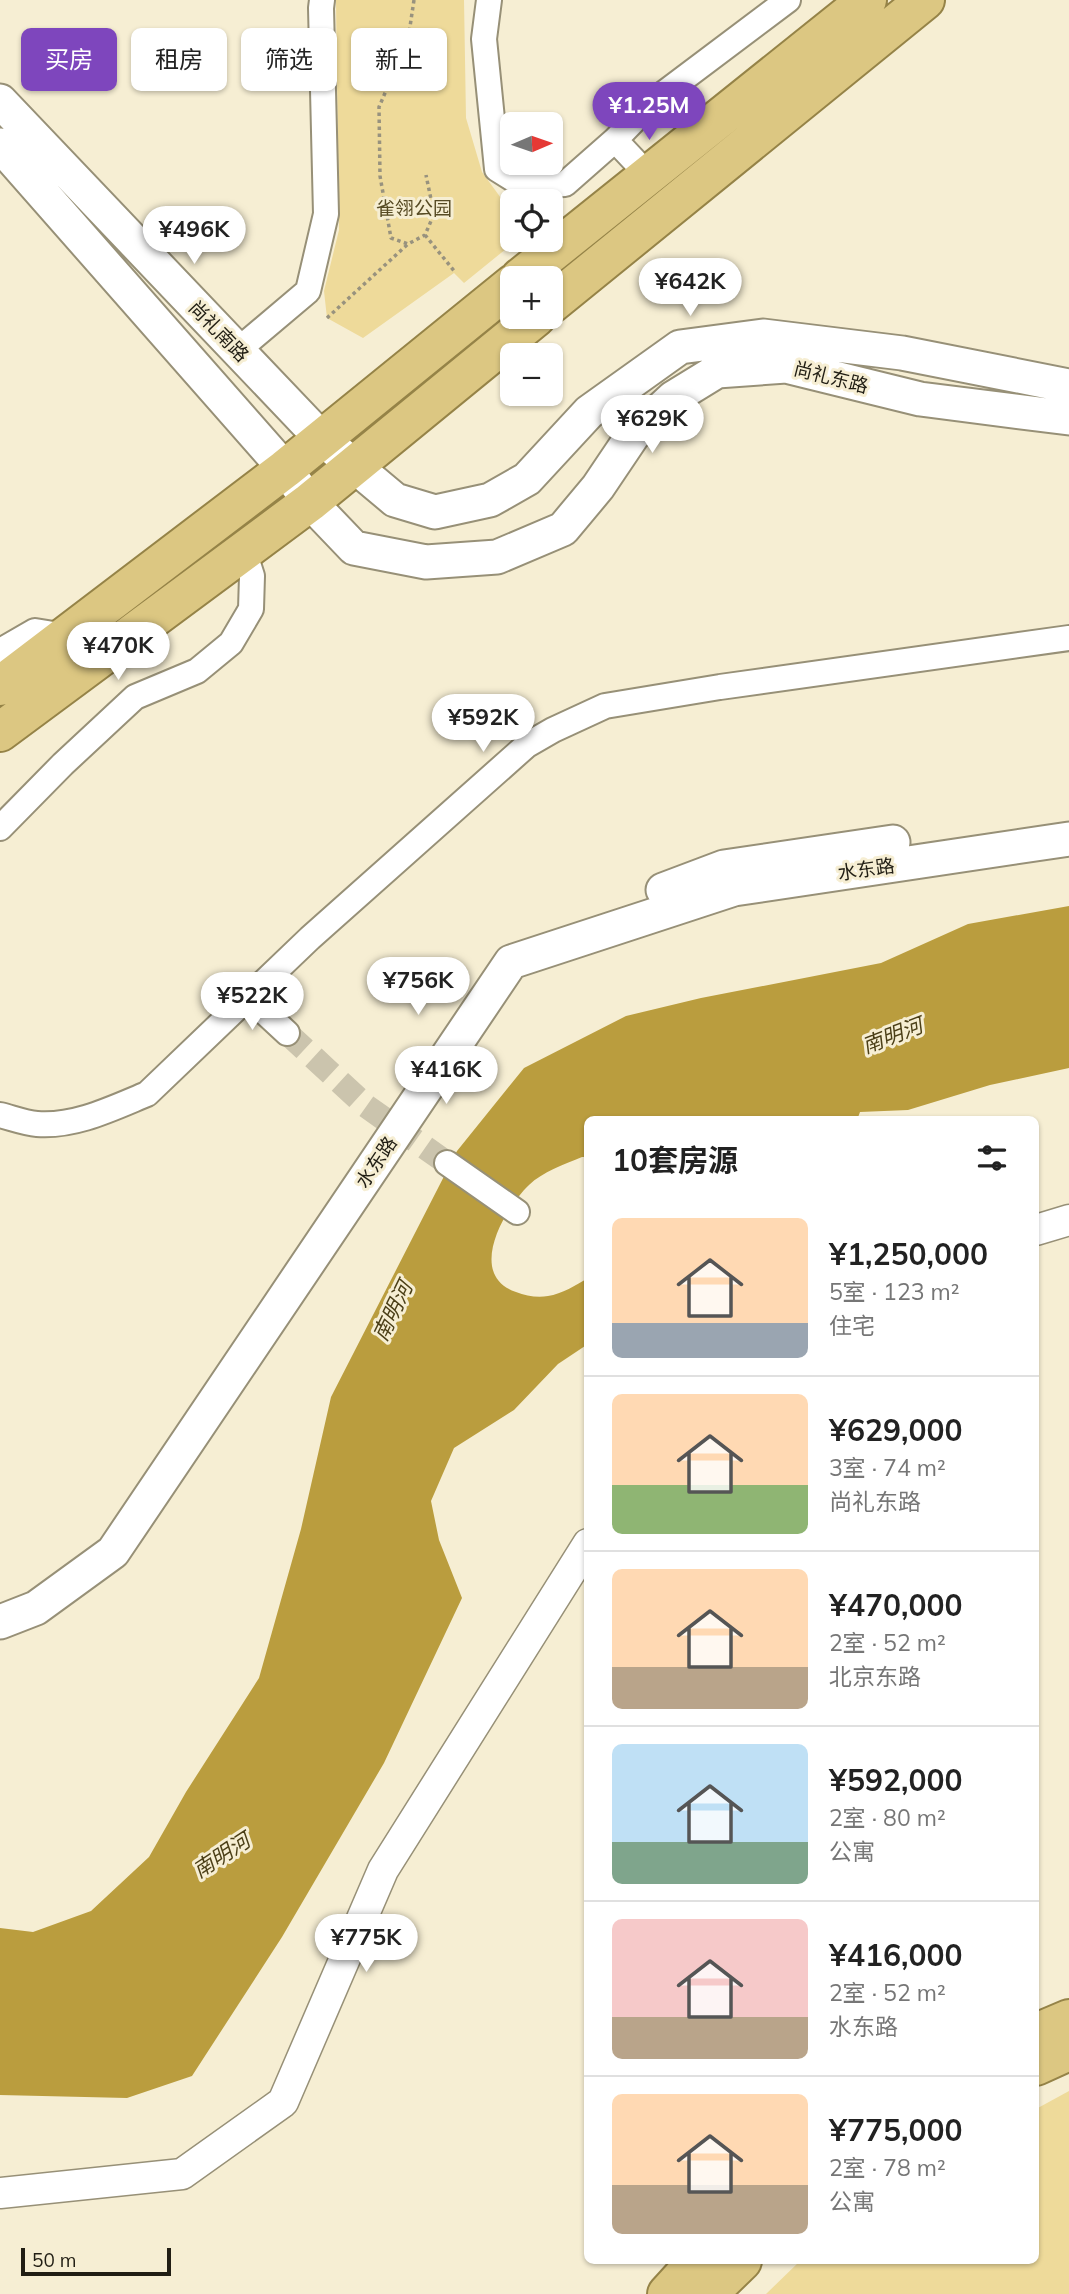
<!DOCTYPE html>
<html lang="zh">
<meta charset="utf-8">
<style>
body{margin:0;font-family:Mulish,"Noto Sans SC",sans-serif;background:#f2f2f2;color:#222;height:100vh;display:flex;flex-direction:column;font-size:26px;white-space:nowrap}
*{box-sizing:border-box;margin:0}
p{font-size:23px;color:#767676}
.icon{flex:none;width:38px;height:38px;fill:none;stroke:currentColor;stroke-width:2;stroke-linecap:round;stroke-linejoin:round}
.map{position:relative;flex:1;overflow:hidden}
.panel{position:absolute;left:584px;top:1116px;width:455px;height:1148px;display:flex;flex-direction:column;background:#fff;border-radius:10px;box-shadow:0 2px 5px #0004}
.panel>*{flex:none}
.banner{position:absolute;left:21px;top:28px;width:458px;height:63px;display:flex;gap:14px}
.needle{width:46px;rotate:88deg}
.buttons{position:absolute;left:500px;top:112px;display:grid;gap:14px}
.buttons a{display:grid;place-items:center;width:63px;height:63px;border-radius:10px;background:#fff;box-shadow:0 2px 5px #0004;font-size:35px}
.scale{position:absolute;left:21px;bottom:18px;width:150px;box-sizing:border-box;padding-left:7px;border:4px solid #211e14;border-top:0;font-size:19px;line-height:24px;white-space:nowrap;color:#211e14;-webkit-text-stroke:5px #f6eed3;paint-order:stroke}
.price{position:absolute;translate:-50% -60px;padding:0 16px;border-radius:24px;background:#fff;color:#222;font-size:23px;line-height:46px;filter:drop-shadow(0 2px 4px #0008)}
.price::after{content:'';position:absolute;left:50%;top:42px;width:21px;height:16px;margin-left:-10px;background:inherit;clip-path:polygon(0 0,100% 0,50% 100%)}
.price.selected{background:#7e46bd;color:#fff}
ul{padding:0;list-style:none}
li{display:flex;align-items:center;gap:21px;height:175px;padding:0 28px}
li+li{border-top:2px solid #e0e0e0}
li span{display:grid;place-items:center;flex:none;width:196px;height:140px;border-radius:10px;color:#555}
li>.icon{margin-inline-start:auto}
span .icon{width:84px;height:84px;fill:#fffc;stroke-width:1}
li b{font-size:30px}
h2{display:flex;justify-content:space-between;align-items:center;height:84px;padding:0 28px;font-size:30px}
.pill{padding:0 24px;border-radius:10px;background:#fff;box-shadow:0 2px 5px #0004;font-size:24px;line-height:63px}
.pill.selected{background:#7e46bd;color:#fff}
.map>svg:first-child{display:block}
</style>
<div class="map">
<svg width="1069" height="2294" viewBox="0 0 1069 2294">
<rect width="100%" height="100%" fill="#f6eed3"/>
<path fill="#eeda9a" d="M336 0H464L466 118 482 172 506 205 513 206V240H517L464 283 454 273 363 338 327 318 324 291 339 230Z
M1069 2091V2294H766L800 2261H1036V2109Z"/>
<path fill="#ba9d3e" d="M1069 906V1068L990 1085 908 1110 860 1112 857 1120H588V1157H582C565 1164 542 1172 529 1185 504 1209 466 1275 516 1292 526 1296 538 1298 548 1296 562 1294 576 1285 588 1278V1344L558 1364 514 1410 454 1448 431 1501 439 1540 462 1598 384 1763 282 1937 192 2076 127 2098 0 2095V1928L33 1932 91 1911 149 1857 186 1792 259 1678 301 1529 331 1397 457 1151 524 1068 626 1016 701 998 881 963 968 924Z"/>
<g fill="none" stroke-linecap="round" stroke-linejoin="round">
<path stroke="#cbc4ad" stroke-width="24" stroke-dasharray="24 12" stroke-linecap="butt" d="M287 1033 366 1106 447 1163"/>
<g stroke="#979077" stroke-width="28">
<path id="minor" d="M489 0 484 39 497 169 524 186 565 184 615 140 651 103 788 0
M615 140 648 175
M237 351 308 291 326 214 321 8 322 0
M0 651 35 631 66 636
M0 828 63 764 135 697 197 671 231 643 251 609 252 576 244 551
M248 997 287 1033
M0 1115C12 1118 25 1123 37 1124 75 1127 113 1108 147 1094L310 938 527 745 553 730 605 706 720 687 1069 638
M447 1163 517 1212"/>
</g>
<g stroke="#979077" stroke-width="33">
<path id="tertiary" d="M1036 1230 1069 1220
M0 2193 182 2174 283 2102 383 1870 588 1544"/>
</g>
<g stroke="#979077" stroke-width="37">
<path id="secondary" d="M0 101 321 438 395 500 435 512 490 500 527 479 589 412 680 347 763 336 902 353 1069 386
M0 145 285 469 310 502 354 548 426 562 497 557 563 529 598 487 633 435 673 398 717 371 786 366 920 399 1069 418
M663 890 724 867 893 842
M0 1622 36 1608 113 1552 511 962 734 889 1069 839"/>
</g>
<g stroke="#958347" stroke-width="42">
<path id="trunk" d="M520 278 867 0
M551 304 925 0
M0 686 285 469 513 284
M0 732 310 502 536 317
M1036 2033 1069 2019
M1036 2066 1069 2051
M667 2294 697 2261
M708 2294 742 2261"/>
</g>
<path stroke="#98927e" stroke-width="3.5" stroke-dasharray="3.5 3.5" stroke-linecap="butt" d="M414 0 408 40 379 107 380 176 391 238 408 244 425 235 434 214 426 175
M425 235 455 272
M327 318 408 244"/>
<use href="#minor" stroke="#fff" stroke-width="24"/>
<use href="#tertiary" stroke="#fff" stroke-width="30"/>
<use href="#secondary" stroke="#fff" stroke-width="33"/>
<use href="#trunk" stroke="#dcc782" stroke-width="38"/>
</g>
<g text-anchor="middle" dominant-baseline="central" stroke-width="6" stroke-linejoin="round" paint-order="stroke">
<g font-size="19" fill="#574b24" stroke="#f6eed3">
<text x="414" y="208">雀翎公园</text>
</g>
<g font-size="19" fill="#211e14" stroke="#f6eed3">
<text transform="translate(219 331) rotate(46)">尚礼南路</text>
<text transform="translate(831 377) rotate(14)">尚礼东路</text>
<text transform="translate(866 869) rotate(-8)">水东路</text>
<text transform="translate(376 1162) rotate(-56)">水东路</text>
</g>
<g font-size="21" font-style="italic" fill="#4b3f17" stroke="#f6eed3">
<text transform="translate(892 1035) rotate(-21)">南明河</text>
<text transform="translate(392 1311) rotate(-64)">南明河</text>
<text transform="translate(221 1855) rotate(-33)">南明河</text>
</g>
</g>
</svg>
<div class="buttons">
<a><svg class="needle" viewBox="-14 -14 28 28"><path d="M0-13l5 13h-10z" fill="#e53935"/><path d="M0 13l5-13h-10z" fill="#767676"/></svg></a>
<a><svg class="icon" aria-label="locate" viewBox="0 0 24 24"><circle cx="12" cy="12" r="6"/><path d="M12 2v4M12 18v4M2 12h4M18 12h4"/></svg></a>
<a>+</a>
<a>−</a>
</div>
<div class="scale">50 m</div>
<b class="price selected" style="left:649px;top:142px">¥1.25M</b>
<b class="price" style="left:194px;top:266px">¥496K</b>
<b class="price" style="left:690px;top:318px">¥642K</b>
<b class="price" style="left:652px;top:455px">¥629K</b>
<b class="price" style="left:118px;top:682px">¥470K</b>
<b class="price" style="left:483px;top:754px">¥592K</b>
<b class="price" style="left:418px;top:1017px">¥756K</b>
<b class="price" style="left:252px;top:1032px">¥522K</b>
<b class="price" style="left:446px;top:1106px">¥416K</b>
<b class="price" style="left:366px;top:1974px">¥775K</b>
<div class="banner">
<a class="pill selected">买房</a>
<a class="pill">租房</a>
<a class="pill">筛选</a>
<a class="pill">新上</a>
</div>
<section class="panel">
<h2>10套房源<svg class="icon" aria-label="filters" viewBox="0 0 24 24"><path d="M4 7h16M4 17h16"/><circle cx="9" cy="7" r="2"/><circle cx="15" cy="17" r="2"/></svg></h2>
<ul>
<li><span style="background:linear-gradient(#ffd9b3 75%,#9aa5b1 0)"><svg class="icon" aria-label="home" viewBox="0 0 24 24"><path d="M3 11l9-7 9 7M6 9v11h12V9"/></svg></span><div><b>¥1,250,000</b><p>5室 · 123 m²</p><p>住宅</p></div></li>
<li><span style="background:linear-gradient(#ffd9b3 65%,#8fb573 0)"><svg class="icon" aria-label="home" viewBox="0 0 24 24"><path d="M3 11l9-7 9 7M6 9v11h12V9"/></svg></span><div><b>¥629,000</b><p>3室 · 74 m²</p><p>尚礼东路</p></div></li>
<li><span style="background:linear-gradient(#ffd9b3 70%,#b9a48a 0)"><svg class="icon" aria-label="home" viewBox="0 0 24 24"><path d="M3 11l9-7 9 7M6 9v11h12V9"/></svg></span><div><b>¥470,000</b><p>2室 · 52 m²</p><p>北京东路</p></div></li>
<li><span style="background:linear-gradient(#bfe0f5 70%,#7fa58c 0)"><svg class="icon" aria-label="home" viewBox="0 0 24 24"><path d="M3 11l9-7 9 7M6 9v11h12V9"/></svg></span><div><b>¥592,000</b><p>2室 · 80 m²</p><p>公寓</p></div></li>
<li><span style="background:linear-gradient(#f6c9c9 70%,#b9a48a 0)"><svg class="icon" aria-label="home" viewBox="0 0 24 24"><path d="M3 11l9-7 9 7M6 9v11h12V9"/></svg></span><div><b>¥416,000</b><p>2室 · 52 m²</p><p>水东路</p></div></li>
<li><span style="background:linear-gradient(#ffd9b3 65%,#b9a48a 0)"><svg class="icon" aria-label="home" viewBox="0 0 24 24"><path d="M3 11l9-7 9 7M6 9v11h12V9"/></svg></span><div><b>¥775,000</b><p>2室 · 78 m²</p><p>公寓</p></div></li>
</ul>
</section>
</div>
